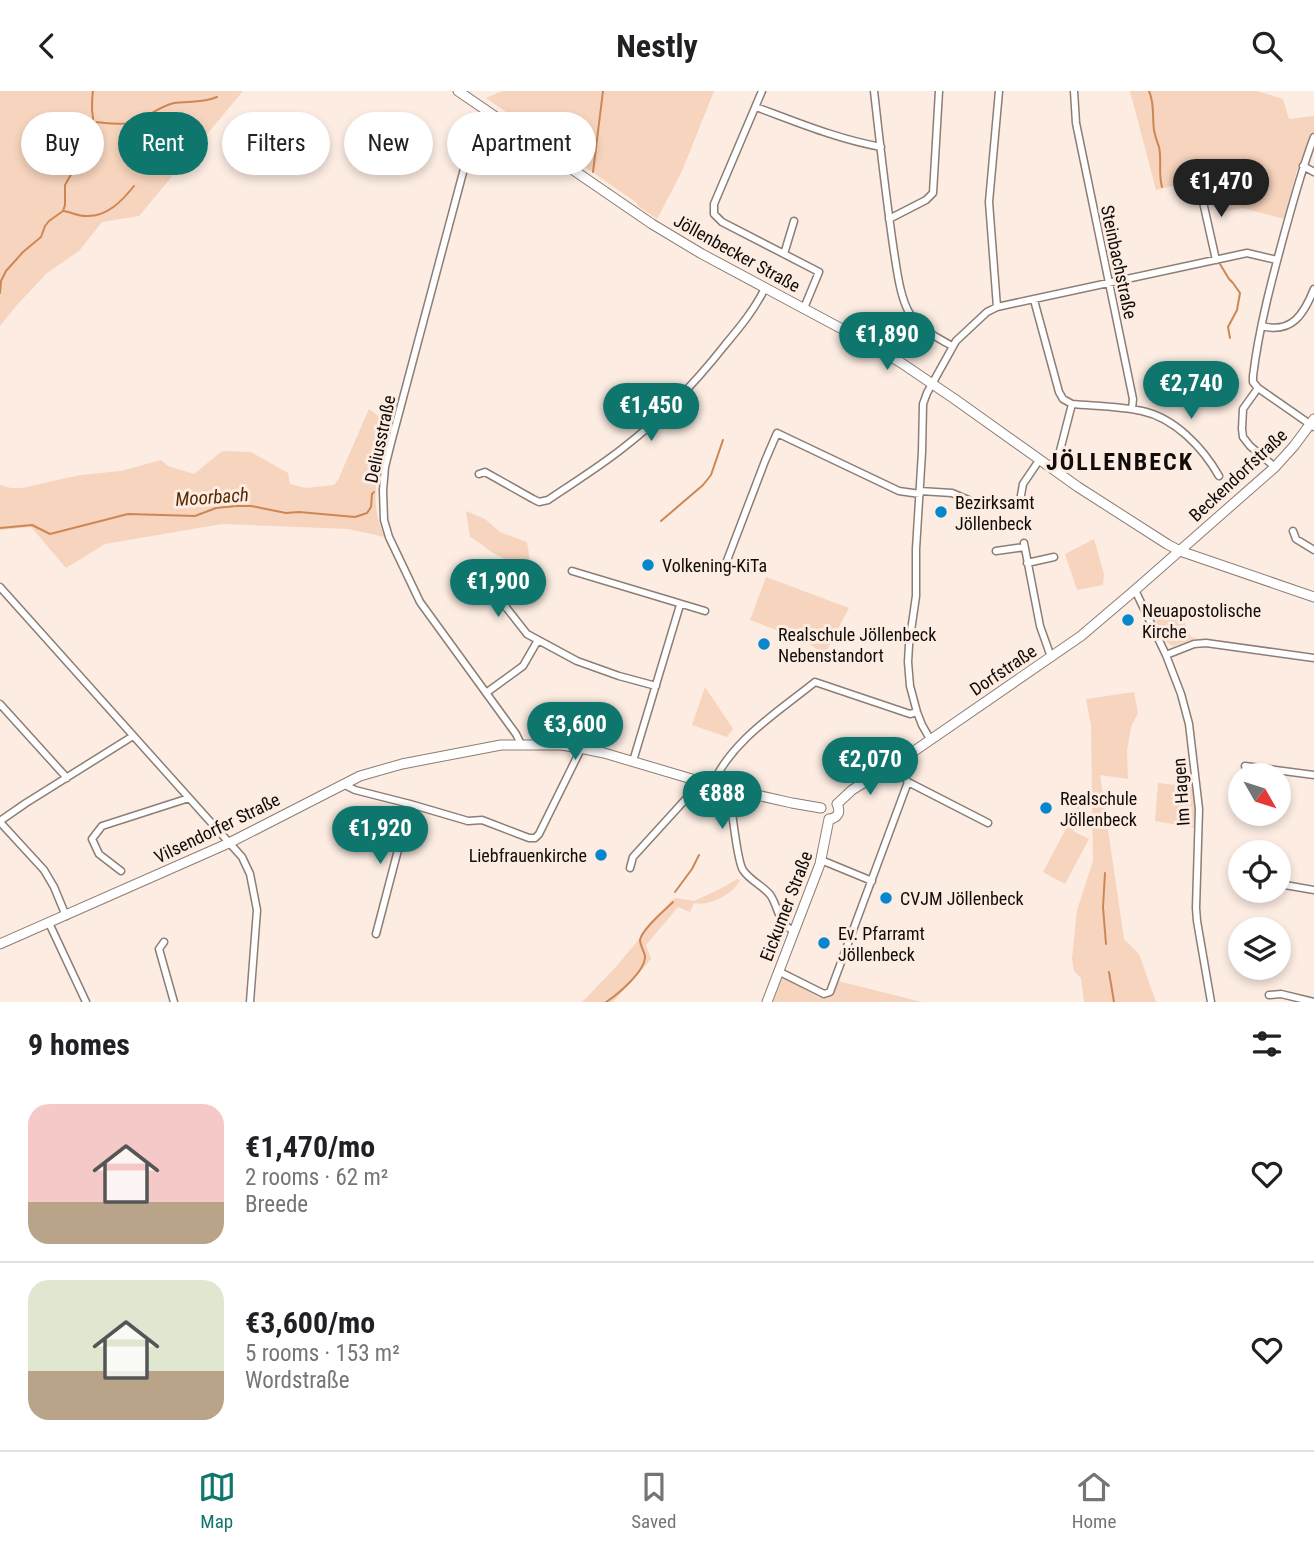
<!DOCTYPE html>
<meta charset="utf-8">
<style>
body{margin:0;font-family:"Roboto Condensed",sans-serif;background:#f2f2f2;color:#202124;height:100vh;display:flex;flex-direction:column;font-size:26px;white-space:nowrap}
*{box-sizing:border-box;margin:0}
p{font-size:23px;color:#757577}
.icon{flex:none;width:38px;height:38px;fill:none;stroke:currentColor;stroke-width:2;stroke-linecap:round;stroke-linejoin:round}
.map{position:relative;height:911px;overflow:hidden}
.panel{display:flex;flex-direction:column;background:#fff;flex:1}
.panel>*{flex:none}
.banner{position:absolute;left:21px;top:21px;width:700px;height:63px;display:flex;gap:14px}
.needle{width:46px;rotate:129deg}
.controls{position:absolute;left:1228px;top:672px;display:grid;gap:14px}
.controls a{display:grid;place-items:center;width:63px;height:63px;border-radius:50%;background:#fff;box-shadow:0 4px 10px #0003;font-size:35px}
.price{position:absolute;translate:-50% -60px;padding:0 16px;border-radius:24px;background:#0f766e;color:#fff;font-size:23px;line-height:46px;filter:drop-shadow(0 2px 4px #0008)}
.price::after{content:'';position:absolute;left:50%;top:42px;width:21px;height:16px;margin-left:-10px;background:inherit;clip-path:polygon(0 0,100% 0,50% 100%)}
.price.active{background:#222;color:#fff}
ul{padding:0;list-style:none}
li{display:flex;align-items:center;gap:21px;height:175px;padding:0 28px}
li+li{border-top:2px solid #e0e0e0}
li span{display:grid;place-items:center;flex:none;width:196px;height:140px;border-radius:21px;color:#555}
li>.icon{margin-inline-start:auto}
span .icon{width:84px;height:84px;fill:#fffc;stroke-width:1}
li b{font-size:30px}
h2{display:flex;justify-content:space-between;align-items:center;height:84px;padding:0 28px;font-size:30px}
.tag{padding:0 24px;border-radius:32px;background:#fff;box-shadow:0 4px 10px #0003;font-size:24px;line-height:63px}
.tag.active{background:#0f766e;color:#fff}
header{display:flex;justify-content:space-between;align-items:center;height:91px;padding:0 28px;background:#fff;font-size:32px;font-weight:700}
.dock{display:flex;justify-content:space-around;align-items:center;height:98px;border-top:2px solid #e0e0e0;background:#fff;font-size:19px;color:#757577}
.dock a{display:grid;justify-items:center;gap:4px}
.dock .active{color:#0f766e}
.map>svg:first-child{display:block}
</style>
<header><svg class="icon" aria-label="back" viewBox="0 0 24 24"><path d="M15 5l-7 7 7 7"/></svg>Nestly<svg class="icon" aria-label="search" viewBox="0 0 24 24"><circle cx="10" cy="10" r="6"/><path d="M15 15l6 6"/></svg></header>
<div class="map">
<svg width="1314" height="911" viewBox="0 0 1314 911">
<rect width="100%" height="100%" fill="#fcece2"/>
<path fill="#f7d4bd" d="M0 0H243L139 125 102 131 79 160 47 182 16 215 0 235Z
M502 0H714L682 80 657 128 638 115 637 112 486 7Z
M1130 0H1257L1283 8 1289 28 1314 25V41L1301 75 1297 79 1284 128 1243 117 1224 121 1216 84 1156 99Z
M369 318 389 333C380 370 366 411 385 446L348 438 222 433 105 453 66 477 31 436 0 439V394L11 397H22L80 384 121 380 161 369 168 375 194 383 221 361 224 360 251 361 288 382 290 393 306 397 334 394 338 389Z
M466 420 485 428 500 441 527 451 530 470 500 503 489 493 509 470 491 461 480 452 470 446Z
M1094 448 1104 483 1103 494 1077 499 1065 463Z
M766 486 849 517 824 564 799 545 787 543 750 529Z
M1177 514 1191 546 1196 547 1174 555C1162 552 1159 536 1154 525Z
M705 596 733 638 727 646 692 634Z
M1134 601 1138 622 1131 636 1127 660 1128 688 1100 684 1124 848 1139 863 1156 911H1084L1081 887 1074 880 1072 868 1077 819 1093 770 1091 635 1086 608Z
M1158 692 1193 696 1196 715 1195 737 1155 730Z
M1085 702 1087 703 1072 731 1076 733 1073 740 1089 748 1065 793 1043 781Z
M737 788 740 789C734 803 708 816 694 812L690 821 678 816 646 854 651 868 613 911H582L614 878 672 809 676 807 694 810 720 798Z
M782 887H784L818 906 826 908 833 905 838 890 922 911H773Z"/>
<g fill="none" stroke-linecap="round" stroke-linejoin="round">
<path stroke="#cd8755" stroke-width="2" d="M1149 0C1155 13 1152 26 1154 39 1155 45 1157 50 1159 56 1162 70 1158 81 1162 96
M95 31C107 32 122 35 134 31 148 26 158 16 174 12 188 10 204 12 217 6
M593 81 603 0
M63 120C71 121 78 125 86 125 107 126 122 110 134 95
M1220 173 1229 188 1233 192 1240 202 1237 219 1228 236 1230 247
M0 202 1 190 6 180 23 161 41 146 45 135 49 130 63 120 65 114V94L73 80 74 74 72 57 81 45C96 40 94 33 92 19 92 13 92 6 93 0
M661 430 703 394 711 384 723 349
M0 437 32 434 50 443 128 423 195 425 216 417 236 415H251L286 422 299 421 355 426 367 422 371 416 372 403 374 401
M1105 782 1103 816 1106 853
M675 801 692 778 699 764
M1109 881 1114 911
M606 911C617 904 646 880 645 865 644 860 640 854 640 849 642 838 665 819 673 811"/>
<g stroke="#8c7e75" stroke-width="9">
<path id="street" d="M762 0 714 113V123L722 131 819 181 804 217
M874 0C880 54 886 107 894 161 897 179 900 207 910 223 919 239 937 246 952 255
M1074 0 1076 32 1133 308 1132 318
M756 16C797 31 837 48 881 56
M490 22 475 48 465 74 391 352 385 376 383 399 384 429 389 446 420 511 516 643 521 653
M1314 46C1302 77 1294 108 1285 140 1272 188 1259 236 1253 285V291L1258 297 1314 336
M1303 75 1314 81
M1199 93 1216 169
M889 128 926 109 933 102 939 0
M784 163 794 130
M1034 209 1059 301 1063 308 1072 313C1095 315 1120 315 1142 320 1175 327 1203 357 1219 385
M997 216 989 111 999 0
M1262 235C1292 243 1304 223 1314 198
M1258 297 1243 318 1242 338 1243 346 1250 355 1275 376
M1055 379 1072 313
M479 383 485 381 533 408 539 411 548 409C573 392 599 376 623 357 662 327 695 292 725 254 740 236 755 218 765 197
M920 400 952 402 980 414H1017L1020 410 1023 393 1040 368
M1293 440 1296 448 1314 459
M1024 452 1040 535 1051 566
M996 460 1024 456
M1027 472 1054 466
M572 480 705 520
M723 480 765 370 777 342 899 400 920 403
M475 483 498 506 527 543 577 570 619 585 656 595
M0 496 242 766 250 783 257 819 250 911
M1135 499 1166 564 1181 603 1189 633 1199 718 1196 817 1197 830 1211 911
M1166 564 1194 553 1206 552 1314 567
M486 602 523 575 538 549
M0 613 67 687
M930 648 922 634 917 621 910 595 908 571 909 554 916 505V458L922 361 923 313 927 302 956 250 987 221 997 216 1247 162 1277 169
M633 670 680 514
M895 672 908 691 988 732
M1245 675 1314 684
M343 693 355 699 410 713 468 730 482 729 529 747H535L539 743 579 662 580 657
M712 694C732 649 778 621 815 591L910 623 917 621
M731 698C729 707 738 772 743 779 750 790 764 795 771 805 779 818 778 833 794 840
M0 730 26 712 133 645
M0 731 44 779 54 796 66 825
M821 769 872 790
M630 777 633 766 694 699 700 690
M121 780 99 763 92 748 102 735 189 707
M1279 793 1314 799
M49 832 86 911
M376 843 410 713
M164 851 159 858 174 911
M778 880 824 903 830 901 908 691
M1269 904 1281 903 1314 911"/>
</g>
<g stroke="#8c7e75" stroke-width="11">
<path id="secondary" d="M458 0 652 133 702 163 857 246 900 271 956 309 1078 396 1167 453 1180 460 1314 506
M837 713 852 699 907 665 1081 545 1135 499 1275 376 1294 355 1314 328
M829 728C838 727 841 721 837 713
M0 853 229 752 360 685 402 673 501 654H561L580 657 604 662 712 694 792 712 821 717
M767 911 820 773 829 728"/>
</g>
<use href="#street" stroke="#fff" stroke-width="6"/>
<use href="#secondary" stroke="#fff" stroke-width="9"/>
</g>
<g fill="#0686cd" stroke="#fcece2" stroke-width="2.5">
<circle cx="941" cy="421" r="7"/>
<circle cx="648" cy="474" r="7"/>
<circle cx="1128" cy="529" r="7"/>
<circle cx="764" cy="553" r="7"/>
<circle cx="1046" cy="717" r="7"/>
<circle cx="601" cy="764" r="7"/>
<circle cx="886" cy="807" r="7"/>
<circle cx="824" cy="852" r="7"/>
</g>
<g text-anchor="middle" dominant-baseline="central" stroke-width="6" stroke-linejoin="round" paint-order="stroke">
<g font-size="18" fill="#110c09" stroke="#fcece2">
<text transform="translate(737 162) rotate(29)">Jöllenbecker Straße</text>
<text transform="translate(1119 171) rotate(78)">Steinbachstraße</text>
<text transform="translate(380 348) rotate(-78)">Deliusstraße</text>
<text transform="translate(1238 384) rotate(-43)">Beckendorfstraße</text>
<text transform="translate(1003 579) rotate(-34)">Dorfstraße</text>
<text transform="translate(1181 701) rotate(-94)">Im Hagen</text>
<text transform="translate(217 737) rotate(-26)">Vilsendorfer Straße</text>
<text transform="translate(786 815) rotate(-69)">Eickumer Straße</text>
</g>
<g font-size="18" fill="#110c09" stroke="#fcece2" text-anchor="start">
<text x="955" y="411">Bezirksamt<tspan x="955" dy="21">Jöllenbeck</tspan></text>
<text x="662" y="474">Volkening-KiTa</text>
<text x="1142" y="519">Neuapostolische<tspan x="1142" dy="21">Kirche</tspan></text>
<text x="778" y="543">Realschule Jöllenbeck<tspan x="778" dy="21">Nebenstandort</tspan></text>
<text x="1060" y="707">Realschule<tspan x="1060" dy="21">Jöllenbeck</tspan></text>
<text x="587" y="764" text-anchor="end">Liebfrauenkirche</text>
<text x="900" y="807">CVJM Jöllenbeck</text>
<text x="838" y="842">Ev. Pfarramt<tspan x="838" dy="21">Jöllenbeck</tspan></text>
</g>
<g font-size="19" font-style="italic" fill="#562900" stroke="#fcece2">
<text transform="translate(212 406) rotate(-4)">Moorbach</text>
</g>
<g font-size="24" font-weight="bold" letter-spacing="2" fill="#110c09" stroke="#fcece2">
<text x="1120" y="371">JÖLLENBECK</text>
</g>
</g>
</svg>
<div class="controls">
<a><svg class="needle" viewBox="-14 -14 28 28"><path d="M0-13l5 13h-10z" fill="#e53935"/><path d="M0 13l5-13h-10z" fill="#757577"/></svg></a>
<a><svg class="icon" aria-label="locate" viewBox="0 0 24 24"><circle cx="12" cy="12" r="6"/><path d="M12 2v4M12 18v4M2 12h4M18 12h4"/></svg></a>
<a><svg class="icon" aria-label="layers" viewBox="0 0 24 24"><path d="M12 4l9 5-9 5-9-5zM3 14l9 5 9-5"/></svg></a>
</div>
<b class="price active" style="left:1221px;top:128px">€1,470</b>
<b class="price" style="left:887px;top:281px">€1,890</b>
<b class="price" style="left:1191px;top:330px">€2,740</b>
<b class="price" style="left:651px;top:352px">€1,450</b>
<b class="price" style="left:498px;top:528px">€1,900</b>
<b class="price" style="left:575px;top:671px">€3,600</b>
<b class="price" style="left:870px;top:706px">€2,070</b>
<b class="price" style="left:722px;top:740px">€888</b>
<b class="price" style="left:380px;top:775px">€1,920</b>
<div class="banner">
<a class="tag">Buy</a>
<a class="tag active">Rent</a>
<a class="tag">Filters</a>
<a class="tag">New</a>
<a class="tag">Apartment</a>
</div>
</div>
<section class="panel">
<h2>9 homes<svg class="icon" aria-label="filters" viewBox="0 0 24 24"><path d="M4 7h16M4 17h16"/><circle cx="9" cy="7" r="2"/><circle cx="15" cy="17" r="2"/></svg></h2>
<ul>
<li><span style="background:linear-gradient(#f6c9c9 70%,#b9a48a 0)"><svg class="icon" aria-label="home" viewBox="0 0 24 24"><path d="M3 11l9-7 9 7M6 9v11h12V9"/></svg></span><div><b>€1,470/mo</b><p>2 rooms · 62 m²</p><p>Breede</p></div><svg class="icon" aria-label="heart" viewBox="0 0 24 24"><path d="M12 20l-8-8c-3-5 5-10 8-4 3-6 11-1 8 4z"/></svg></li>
<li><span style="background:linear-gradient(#dfe7d0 65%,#b9a48a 0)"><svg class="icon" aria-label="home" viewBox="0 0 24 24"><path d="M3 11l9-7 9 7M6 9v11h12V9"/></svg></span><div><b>€3,600/mo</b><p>5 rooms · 153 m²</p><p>Wordstraße</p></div><svg class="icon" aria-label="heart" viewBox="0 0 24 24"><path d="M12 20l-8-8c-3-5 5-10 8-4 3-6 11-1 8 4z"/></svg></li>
</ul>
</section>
<nav class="dock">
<a class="active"><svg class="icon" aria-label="map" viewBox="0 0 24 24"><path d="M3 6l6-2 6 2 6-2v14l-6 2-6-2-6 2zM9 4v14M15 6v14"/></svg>Map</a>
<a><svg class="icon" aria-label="saved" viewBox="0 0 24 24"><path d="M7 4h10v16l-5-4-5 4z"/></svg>Saved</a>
<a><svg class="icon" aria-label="home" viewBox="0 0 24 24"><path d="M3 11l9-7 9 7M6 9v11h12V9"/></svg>Home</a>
</nav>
